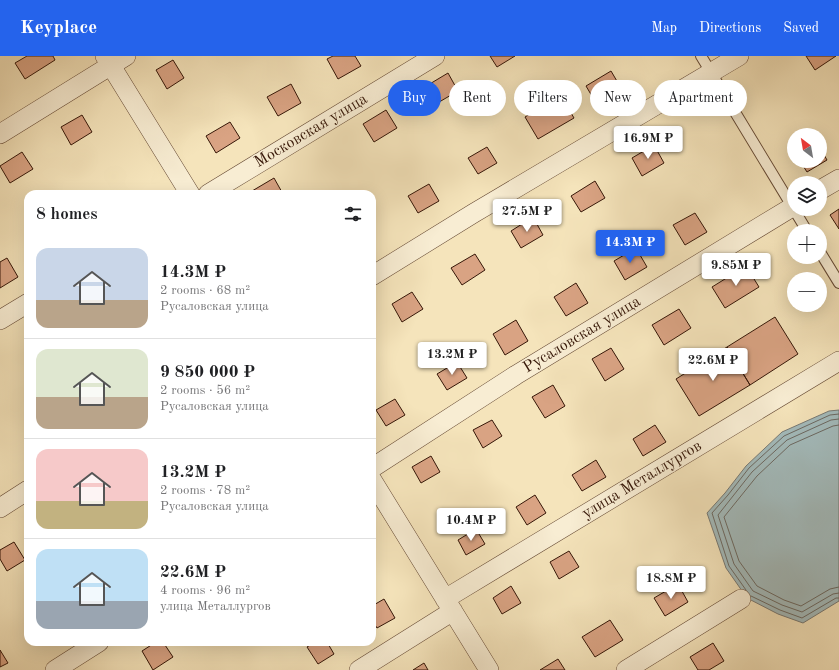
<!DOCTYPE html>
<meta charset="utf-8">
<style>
body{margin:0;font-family:"Old Standard TT",serif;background:#f6f6f6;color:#202124;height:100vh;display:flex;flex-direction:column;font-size:15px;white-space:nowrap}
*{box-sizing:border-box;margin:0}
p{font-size:13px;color:#757577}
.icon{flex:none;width:22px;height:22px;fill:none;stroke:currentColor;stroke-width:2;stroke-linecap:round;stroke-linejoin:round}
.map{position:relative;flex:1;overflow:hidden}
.panel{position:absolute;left:24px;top:134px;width:352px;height:456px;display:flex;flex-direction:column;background:#fff;border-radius:12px;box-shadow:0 4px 16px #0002}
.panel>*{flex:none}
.guide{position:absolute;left:388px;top:24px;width:380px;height:36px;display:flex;gap:8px}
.needle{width:26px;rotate:329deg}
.fabs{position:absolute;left:787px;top:72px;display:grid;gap:8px}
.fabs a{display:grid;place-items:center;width:40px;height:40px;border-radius:50%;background:#fff;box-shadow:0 4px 16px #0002;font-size:20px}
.price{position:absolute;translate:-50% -34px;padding:0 9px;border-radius:4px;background:#fff;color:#222;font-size:13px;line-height:26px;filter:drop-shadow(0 1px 2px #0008)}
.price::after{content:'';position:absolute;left:50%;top:24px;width:12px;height:9px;margin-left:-6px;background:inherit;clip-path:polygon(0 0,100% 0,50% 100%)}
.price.selected{background:#2563eb;color:#fff}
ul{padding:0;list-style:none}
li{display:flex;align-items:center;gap:12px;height:100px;padding:0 12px}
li+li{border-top:1px solid #e0e0e0}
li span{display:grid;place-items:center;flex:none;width:112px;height:80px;border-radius:12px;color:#555}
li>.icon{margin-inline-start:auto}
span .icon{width:48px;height:48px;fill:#fffc;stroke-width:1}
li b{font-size:17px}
h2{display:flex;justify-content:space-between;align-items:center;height:48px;padding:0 12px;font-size:17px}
.pill{padding:0 14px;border-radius:18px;background:#fff;box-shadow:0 4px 16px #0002;font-size:14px;line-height:36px}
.pill.selected{background:#2563eb;color:#fff}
header{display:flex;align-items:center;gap:24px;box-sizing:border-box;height:56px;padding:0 20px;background:#2563eb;color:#fff}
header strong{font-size:19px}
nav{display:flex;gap:22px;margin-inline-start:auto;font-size:14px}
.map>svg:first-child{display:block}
</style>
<header>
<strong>Keyplace</strong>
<nav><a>Map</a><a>Directions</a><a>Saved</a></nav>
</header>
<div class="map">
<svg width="839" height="614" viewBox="0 0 839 614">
<rect width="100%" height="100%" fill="#f5e4bb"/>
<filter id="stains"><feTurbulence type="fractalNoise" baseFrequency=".005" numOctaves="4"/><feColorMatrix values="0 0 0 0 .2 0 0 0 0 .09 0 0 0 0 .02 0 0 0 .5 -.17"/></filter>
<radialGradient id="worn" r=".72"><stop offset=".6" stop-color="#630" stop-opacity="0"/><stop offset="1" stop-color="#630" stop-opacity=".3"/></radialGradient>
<path fill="#a3bbbc" stroke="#777974" d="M839 354V545L803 567 778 558 747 542 726 512 707 457 725 437 746 410 782 376 829 355Z"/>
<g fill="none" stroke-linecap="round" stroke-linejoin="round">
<path stroke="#6c6962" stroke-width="1" d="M839 363 831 364 787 384 752 416 718 459 734 508 753 535 782 549 802 556 833 538 839 537
M839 369 833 370 790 389 757 420 724 461 739 505 757 530 784 544 801 550 830 533 839 531
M746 534 729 510 712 457 728 439 749 412 784 380 830 359 839 358
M751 540 780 554 802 562 836 542H839"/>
</g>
<path fill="#d9a383" stroke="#361708" d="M27 0H53L55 4 25 23 15 7Z
M333 0H355L361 10 338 23 327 3Z
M490 0H515L497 11Z
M806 0H836L815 14Z
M173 4 184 22 167 33 156 14Z
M611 15 621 32 596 47 586 30Z
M448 17 458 35 434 49 423 32Z
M291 28 301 47 278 60 267 41Z
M561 40 574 62 538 83 525 61Z
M386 54 397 72 374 86 363 68Z
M82 59 92 76 71 89 61 71Z
M230 66 240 82 216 97 206 80Z
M654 89 664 107 642 120 632 102Z
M487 91 497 107 478 118 468 102Z
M820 92 827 104 807 116 800 105H820Z
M22 96 33 113 10 127 0 110Z
M274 122 283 138H247Z
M595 125 605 142 581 156 571 140Z
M429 128 439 145 418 157 408 140Z
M839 153V173L830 159Z
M695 157 707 176 685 189 673 169Z
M533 161 543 179 521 192 511 175Z
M636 192 647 211 625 224 614 205Z
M475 198 485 214 462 229 451 212Z
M7 202 18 221 0 232V206Z
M746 210 759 231 725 252 712 231Z
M576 227 588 247 566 260 554 241Z
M412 236 423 253 402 266 392 248Z
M679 253 691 272 664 289 652 269Z
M775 261 798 298 750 329 727 291Z
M516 264 528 285 505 299 493 278Z
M727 291 750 329 699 360 676 323Z
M611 292 624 313 605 325 592 303Z
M457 306 467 322 447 334 437 318Z
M553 329 565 350 545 362 532 341Z
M395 343 405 359 386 370 376 354Z
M492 364 502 380 483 392 473 374Z
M655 369 666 386 643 400 633 383Z
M431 400 440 416 421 427 412 411Z
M596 404 606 421 582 435 572 419Z
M535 439 546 457 527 469 516 451Z
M476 473 485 488 466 499 458 484Z
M14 486 25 504 7 515 0 503V494Z
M569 495 579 511 559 523 550 506Z
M678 528 688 546 665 560 654 542Z
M511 530 521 547 502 558 493 542Z
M384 543 395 562 377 572 372 564V550Z
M610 564 623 584 595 601 582 581Z
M156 586H163L173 601 153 614 142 595Z
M315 586H327L334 598 318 608 307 591Z
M713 587 724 605 709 614H698L690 601Z
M0 594 8 607 0 611Z
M558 603 565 614H540Z
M424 607 428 614H413Z"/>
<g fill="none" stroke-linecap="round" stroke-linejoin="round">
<g stroke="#664a35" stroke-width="12">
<path id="service" d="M701 0 807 175
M820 196 839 227"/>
</g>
<g stroke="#664a35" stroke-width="20">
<path id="minor" d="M105 0 190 138
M0 78 126 0
M820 134 839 123
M208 138 435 0
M372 220 474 157 739 0
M0 264 28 247
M372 412 516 319 794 150
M372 424 489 614
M0 452 28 434
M445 543 839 305
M55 614 99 586
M359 614 453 555
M626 614 741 543"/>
</g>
<use href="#service" stroke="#f8edd3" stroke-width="10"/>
<use href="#minor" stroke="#f8edd3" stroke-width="19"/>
</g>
<g text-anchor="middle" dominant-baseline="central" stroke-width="3" stroke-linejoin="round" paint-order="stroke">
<g font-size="16" fill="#361708" stroke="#f8edd3">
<text transform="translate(311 75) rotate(-31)">Московская улица</text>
<text transform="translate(582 279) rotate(-31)">Русаловская улица</text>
<text transform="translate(642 424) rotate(-31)">улица Металлургов</text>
</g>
</g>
<rect width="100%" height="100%" filter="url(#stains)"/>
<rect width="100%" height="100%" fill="url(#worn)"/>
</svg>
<div class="fabs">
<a><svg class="needle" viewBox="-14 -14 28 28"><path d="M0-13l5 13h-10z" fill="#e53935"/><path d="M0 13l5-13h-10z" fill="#757577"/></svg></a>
<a><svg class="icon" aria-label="layers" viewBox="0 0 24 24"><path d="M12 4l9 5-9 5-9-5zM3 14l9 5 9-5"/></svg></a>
<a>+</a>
<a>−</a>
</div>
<b class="price" style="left:648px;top:104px">16.9M ₽</b>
<b class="price" style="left:527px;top:177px">27.5M ₽</b>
<b class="price selected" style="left:630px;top:208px">14.3M ₽</b>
<b class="price" style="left:736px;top:231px">9.85M ₽</b>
<b class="price" style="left:452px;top:320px">13.2M ₽</b>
<b class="price" style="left:713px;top:326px">22.6M ₽</b>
<b class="price" style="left:471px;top:486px">10.4M ₽</b>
<b class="price" style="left:671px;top:544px">18.8M ₽</b>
<div class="guide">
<a class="pill selected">Buy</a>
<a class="pill">Rent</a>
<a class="pill">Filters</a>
<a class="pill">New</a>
<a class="pill">Apartment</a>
</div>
<section class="panel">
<h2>8 homes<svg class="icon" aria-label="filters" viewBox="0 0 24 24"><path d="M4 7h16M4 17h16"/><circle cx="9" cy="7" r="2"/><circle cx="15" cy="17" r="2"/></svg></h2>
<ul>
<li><span style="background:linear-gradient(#c9d6e8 65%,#b9a48a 0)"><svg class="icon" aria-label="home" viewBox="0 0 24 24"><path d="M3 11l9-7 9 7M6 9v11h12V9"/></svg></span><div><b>14.3M ₽</b><p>2 rooms · 68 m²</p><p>Русаловская улица</p></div></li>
<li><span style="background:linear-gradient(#dfe7d0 60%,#b9a48a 0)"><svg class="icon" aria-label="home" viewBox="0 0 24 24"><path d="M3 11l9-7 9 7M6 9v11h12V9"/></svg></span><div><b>9 850 000 ₽</b><p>2 rooms · 56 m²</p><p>Русаловская улица</p></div></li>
<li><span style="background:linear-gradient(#f6c9c9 65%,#c2b280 0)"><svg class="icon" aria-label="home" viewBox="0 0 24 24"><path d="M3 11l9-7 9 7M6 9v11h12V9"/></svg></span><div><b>13.2M ₽</b><p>2 rooms · 78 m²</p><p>Русаловская улица</p></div></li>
<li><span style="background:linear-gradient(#bfe0f5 65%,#9aa5b1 0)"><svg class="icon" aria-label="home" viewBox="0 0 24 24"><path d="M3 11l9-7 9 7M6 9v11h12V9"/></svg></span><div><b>22.6M ₽</b><p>4 rooms · 96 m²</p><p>улица Металлургов</p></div></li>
</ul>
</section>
</div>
